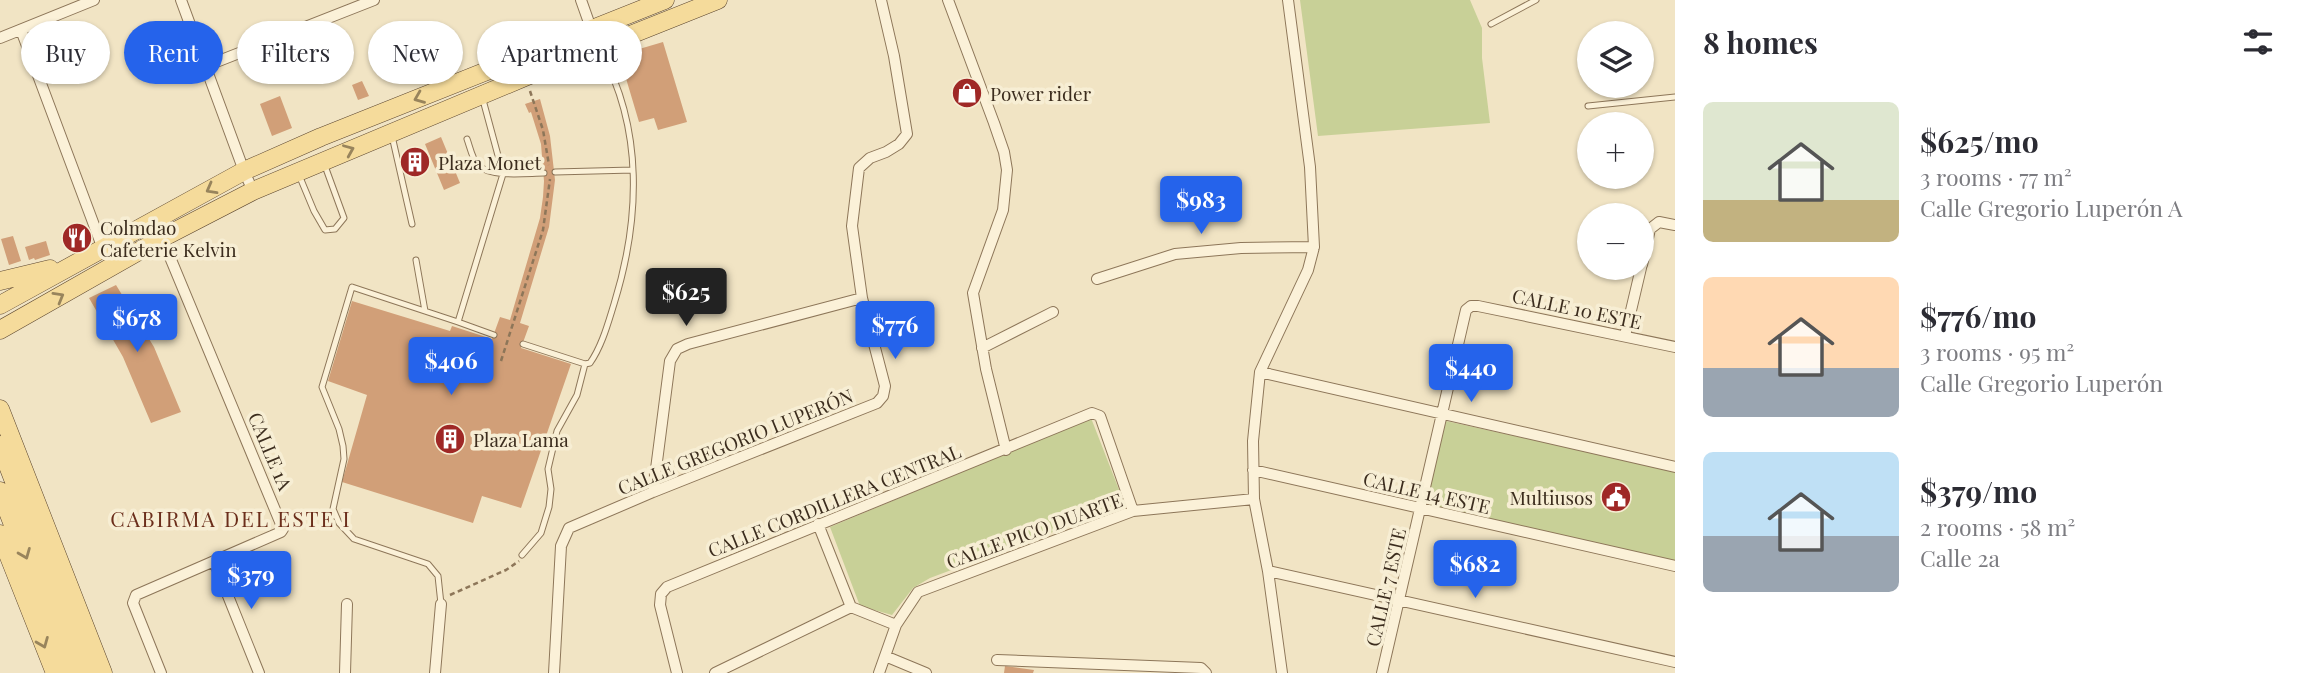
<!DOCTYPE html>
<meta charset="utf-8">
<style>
body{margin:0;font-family:"Playfair Display",serif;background:#f2f2f3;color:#2b2b33;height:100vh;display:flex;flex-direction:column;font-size:26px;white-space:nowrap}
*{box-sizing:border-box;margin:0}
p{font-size:23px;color:#7c7c81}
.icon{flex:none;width:38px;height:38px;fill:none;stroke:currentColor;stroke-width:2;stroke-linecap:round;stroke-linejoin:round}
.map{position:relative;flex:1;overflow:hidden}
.panel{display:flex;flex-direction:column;background:#fff;width:630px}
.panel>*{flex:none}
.hud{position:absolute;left:21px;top:21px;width:665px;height:63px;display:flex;gap:14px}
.buttons{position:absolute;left:1577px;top:21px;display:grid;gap:14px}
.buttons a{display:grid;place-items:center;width:77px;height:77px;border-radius:50%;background:#fff;box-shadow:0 2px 5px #0004;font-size:35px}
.price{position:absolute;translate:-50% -60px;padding:0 16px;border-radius:7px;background:#2563eb;color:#fff;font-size:23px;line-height:46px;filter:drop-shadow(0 2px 4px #0008)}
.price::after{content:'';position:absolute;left:50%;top:42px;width:21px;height:16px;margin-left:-10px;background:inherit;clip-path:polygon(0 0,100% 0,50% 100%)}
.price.current{background:#222;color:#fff}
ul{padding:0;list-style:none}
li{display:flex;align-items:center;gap:21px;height:175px;padding:0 28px}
li span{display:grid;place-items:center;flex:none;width:196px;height:140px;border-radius:10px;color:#555}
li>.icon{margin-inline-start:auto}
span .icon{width:84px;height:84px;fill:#fffc;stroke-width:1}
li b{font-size:30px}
h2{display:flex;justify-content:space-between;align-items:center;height:84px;padding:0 28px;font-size:30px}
.chip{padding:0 24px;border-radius:32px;background:#fff;box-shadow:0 2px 5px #0004;font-size:24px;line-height:63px}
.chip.current{background:#2563eb;color:#fff}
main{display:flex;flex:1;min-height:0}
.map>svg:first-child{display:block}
</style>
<main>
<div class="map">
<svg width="1675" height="673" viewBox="0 0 1675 673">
<rect width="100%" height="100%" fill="#f1e4c4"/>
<path fill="#c8d097" d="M1300 0H1470L1482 28V58L1490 123 1318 136Z
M1091 418 1125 505 930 578 913 588 892 615 860 606 830 527Z
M1446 421 1675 471V562L1426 504Z"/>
<path fill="#d19f78" d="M506 39 509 49 488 58 484 48Z
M663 42 687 122 658 130 654 118 639 122 619 55Z
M457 50 461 61 445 67 441 56Z
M362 81 369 96 358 100 352 85Z
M280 96 292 128 272 136 260 104Z
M540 99 550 136 555 180 549 227 520 323 529 326 521 348 571 364 521 508 482 496 473 523 342 482 367 395 328 381 352 301 450 331 452 326 492 339 500 317 510 320 540 218 543 197 544 181 541 144 531 112 529 113 525 104Z
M441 137 460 183 444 190 425 144Z
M418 148 424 174 411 177 406 150Z
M79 229 85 243 76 247 70 232Z
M13 236 21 261 9 265 1 239Z
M46 241 50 255 35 260 34 258 29 260 25 247Z
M116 285 154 347 181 412 151 423 123 357 89 298Z
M1005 666 1034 670 1033 673H1004Z"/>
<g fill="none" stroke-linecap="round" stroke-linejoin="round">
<g stroke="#8d7659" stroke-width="7">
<path id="lane" d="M1491 24 1536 0
M1588 106 1675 97
M392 136 412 224
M467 139C470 147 472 159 478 165 490 178 527 173 544 173
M555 172 633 170
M299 175 314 211 325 230 335 229 344 218 325 166
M416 260 425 311
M458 322 494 335
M523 344 585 364 590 363C602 346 608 323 614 304 640 220 644 129 600 50
M522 555 541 533 549 507 551 489 548 469 557 431 577 395 585 364
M441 604 438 576 428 564 354 539 339 523 333 509 344 459 343 446 339 429 322 387 352 287 458 322 503 174 483 100"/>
</g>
<g stroke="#8d7659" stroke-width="12">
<path id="street" d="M181 0 244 171 253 191
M581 0 598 48
M948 0 994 123 1004 152 1007 170 1003 210 973 293 986 369 1006 450
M21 30 103 249
M0 38 94 0
M206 66 374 0
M1642 265 1650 229 1659 222 1675 225
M1097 279 1175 254 1241 248 1314 247
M1625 336 1641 268
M982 348 1053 312
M1260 372 1675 467
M1253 470 1675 566
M653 492 670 361 677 349 688 344 862 298
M818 524 851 607 896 625
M214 561 259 673
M1268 571 1675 662
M885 656 926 673
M997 660 1201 668 1206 673
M161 673 133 603 136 595 281 532 283 529 162 238
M345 673 347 604
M435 673 441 604
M554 673 561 546 569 528 653 492 877 403 883 396 885 386 862 298 852 226 859 168 870 158 886 152 899 144 907 134 894 56 881 0
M677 673 660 605 661 594 667 587 1092 413 1100 416 1133 511
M715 673 851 607
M879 673 896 625 918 592 1133 511 1254 499
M1282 673 1268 571 1254 499 1253 441 1260 372 1308 270 1314 247 1310 167 1288 0
M1382 673 1466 310 1471 306H1478L1675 347"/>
</g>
<g stroke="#5a442e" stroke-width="19">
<path id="primary" d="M0 281 50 269
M0 305 244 171 321 137 665 0
M0 330 162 238 253 191 525 77 718 0
M0 409 103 673
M0 445 88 673
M0 491 70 673
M0 534 55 673"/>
</g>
<path stroke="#8d7659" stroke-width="2.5" stroke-dasharray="5 3.5" stroke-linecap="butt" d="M530 91 543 130 549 165
M501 361 543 230 550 179
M450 595 506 570 519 561"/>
<use href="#lane" stroke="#fbf1d8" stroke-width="5"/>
<use href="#street" stroke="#fbf1d8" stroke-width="10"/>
<use href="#primary" stroke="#f5db9b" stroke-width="18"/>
</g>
<defs><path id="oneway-chevron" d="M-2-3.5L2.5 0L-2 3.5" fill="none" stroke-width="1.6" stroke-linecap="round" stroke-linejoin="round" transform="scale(1.75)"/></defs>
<g stroke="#98845c">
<use href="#oneway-chevron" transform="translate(419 98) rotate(158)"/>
<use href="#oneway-chevron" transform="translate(349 150) rotate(-23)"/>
<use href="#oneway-chevron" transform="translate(211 189) rotate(151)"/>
<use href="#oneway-chevron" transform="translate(59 297) rotate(-30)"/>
<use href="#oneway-chevron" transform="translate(25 554) rotate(68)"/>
<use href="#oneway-chevron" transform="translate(43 643) rotate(68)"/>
</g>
<defs>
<g id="shop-disc" transform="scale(1.575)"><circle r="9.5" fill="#9f2826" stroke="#f7eed4"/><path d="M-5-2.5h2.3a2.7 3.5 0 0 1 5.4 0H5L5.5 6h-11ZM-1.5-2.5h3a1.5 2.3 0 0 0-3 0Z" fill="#fff"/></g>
<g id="building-disc" transform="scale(1.575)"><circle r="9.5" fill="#9f2826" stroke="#f7eed4"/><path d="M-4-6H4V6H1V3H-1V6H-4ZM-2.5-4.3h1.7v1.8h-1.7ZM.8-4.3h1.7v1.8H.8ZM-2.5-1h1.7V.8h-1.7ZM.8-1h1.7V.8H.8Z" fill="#fff"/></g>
<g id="restaurant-disc" transform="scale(1.575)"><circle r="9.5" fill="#9f2826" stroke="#f7eed4"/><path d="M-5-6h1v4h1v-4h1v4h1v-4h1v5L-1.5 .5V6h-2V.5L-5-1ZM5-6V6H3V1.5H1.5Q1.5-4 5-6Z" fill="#fff"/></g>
<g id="civic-disc" transform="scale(1.575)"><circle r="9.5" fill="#9f2826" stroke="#f7eed4"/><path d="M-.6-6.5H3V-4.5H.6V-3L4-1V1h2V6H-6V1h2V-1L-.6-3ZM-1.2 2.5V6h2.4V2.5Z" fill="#fff"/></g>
</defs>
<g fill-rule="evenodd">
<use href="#shop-disc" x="967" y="93"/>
<use href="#building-disc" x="415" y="162"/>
<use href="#restaurant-disc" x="77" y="238"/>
<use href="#building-disc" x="450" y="439"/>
<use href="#civic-disc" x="1616" y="497"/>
</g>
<g text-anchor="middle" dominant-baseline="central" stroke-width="7" stroke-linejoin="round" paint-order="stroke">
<g font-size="19" fill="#3c2d1e" stroke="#f7eed4" text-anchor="start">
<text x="990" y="93">Power rider</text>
<text x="438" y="162">Plaza Monet</text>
<text x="100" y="227">Colmdao<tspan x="100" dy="22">Cafeterie Kelvin</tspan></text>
<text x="473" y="439">Plaza Lama</text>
<text x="1593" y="497" text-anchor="end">Multiusos</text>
</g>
<g font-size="19" fill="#3c2d1e" stroke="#f7eed4">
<text transform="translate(1577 308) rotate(12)">CALLE 10 ESTE</text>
<text transform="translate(735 441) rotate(-22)">CALLE GREGORIO LUPERÓN</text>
<text transform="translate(271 451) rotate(67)">CALLE 1A</text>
<text transform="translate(1427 492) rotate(13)">CALLE 14 ESTE</text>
<text transform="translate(834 500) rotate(-22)">CALLE CORDILLERA CENTRAL</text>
<text transform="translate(1034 530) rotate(-20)">CALLE PICO DUARTE</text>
<text transform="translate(1385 587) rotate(-77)">CALLE 7 ESTE</text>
</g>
<g font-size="21" letter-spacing="2" fill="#6b2e1b" stroke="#f7eed4">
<text x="231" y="518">CABIRMA DEL ESTE I</text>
</g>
</g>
</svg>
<div class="buttons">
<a><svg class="icon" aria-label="layers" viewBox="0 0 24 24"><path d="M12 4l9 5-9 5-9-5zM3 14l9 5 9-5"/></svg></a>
<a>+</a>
<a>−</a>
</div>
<b class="price" style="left:1201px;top:236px">$983</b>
<b class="price current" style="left:686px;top:328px">$625</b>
<b class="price" style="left:137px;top:354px">$678</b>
<b class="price" style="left:895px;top:361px">$776</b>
<b class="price" style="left:451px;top:397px">$406</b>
<b class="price" style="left:1471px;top:404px">$440</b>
<b class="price" style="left:1475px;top:600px">$682</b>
<b class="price" style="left:251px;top:611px">$379</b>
<div class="hud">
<a class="chip">Buy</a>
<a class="chip current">Rent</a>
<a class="chip">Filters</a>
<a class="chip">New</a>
<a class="chip">Apartment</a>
</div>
</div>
<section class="panel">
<h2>8 homes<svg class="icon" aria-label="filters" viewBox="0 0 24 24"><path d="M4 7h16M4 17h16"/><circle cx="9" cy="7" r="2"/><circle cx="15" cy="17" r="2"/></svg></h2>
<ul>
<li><span style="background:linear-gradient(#dfe7d0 70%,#c2b280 0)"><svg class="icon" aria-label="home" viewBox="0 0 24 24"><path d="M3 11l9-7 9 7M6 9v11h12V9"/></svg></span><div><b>$625/mo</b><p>3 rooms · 77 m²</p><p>Calle Gregorio Luperón A</p></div></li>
<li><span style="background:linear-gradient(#ffd9b3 65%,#9aa5b1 0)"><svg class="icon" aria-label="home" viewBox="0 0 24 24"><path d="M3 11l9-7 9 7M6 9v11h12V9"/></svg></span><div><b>$776/mo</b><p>3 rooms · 95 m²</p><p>Calle Gregorio Luperón</p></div></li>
<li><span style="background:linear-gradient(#bfe0f5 60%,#9aa5b1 0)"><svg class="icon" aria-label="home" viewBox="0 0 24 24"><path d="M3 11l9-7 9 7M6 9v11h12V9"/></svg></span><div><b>$379/mo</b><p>2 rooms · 58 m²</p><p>Calle 2a</p></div></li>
</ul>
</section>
</main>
